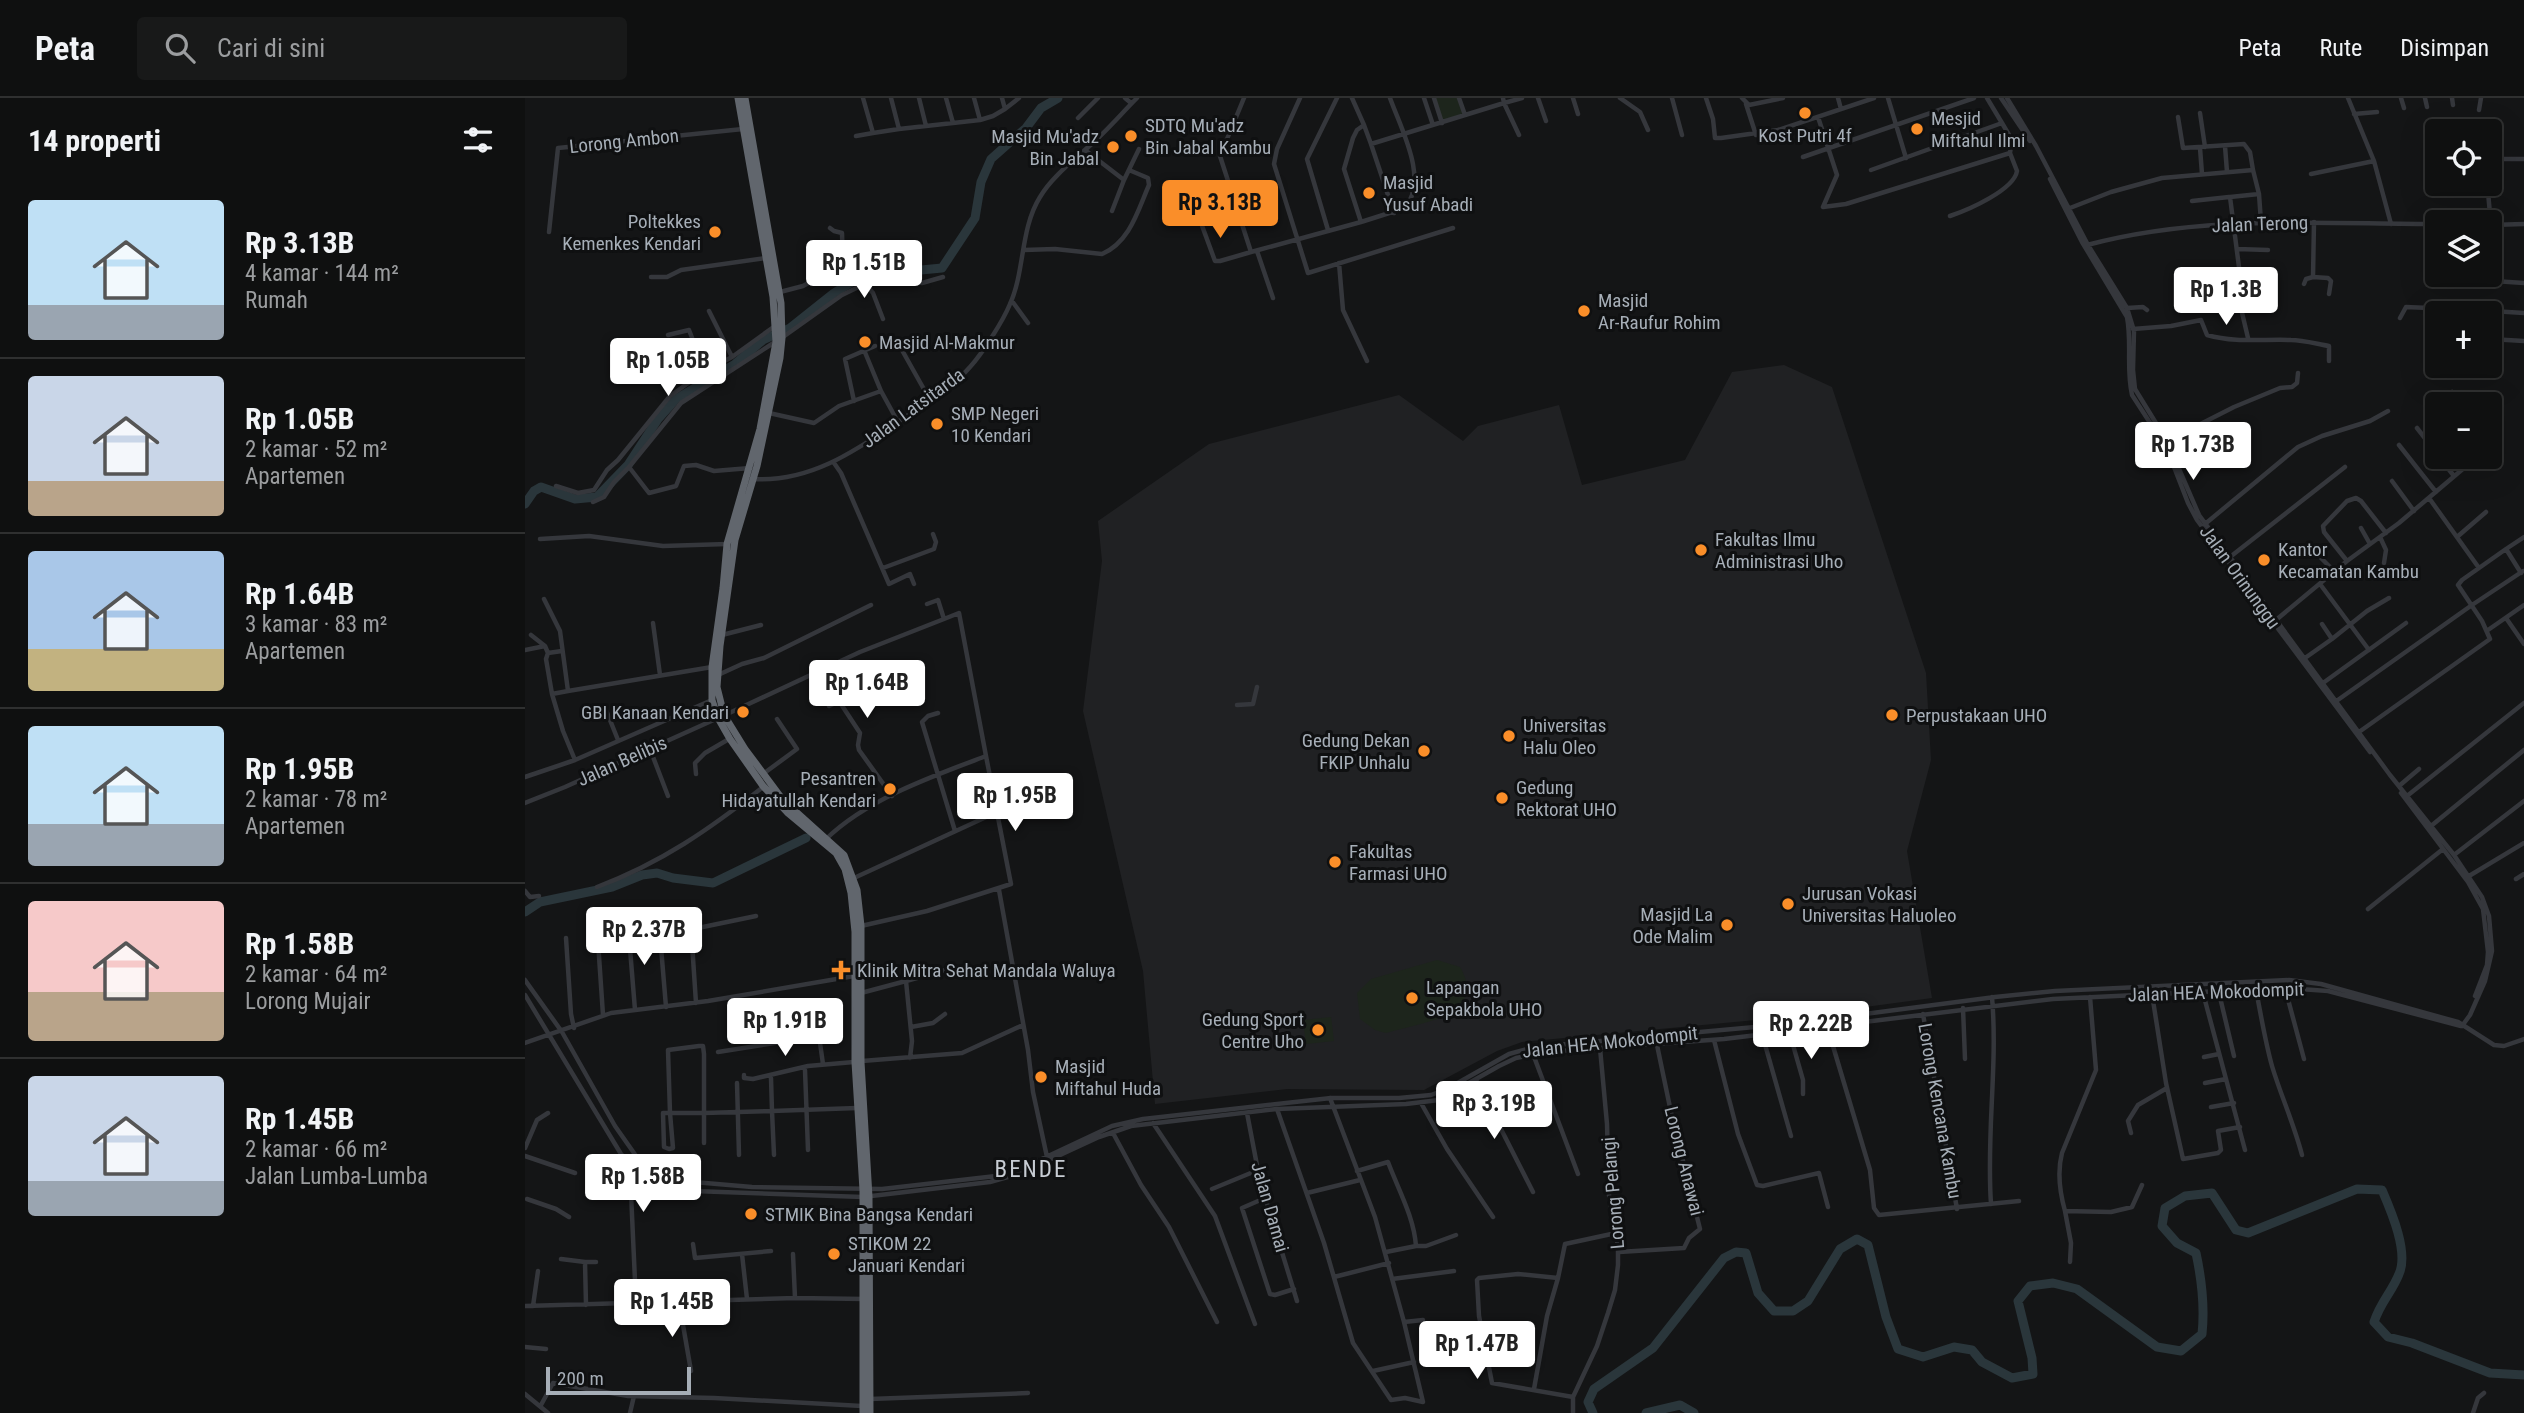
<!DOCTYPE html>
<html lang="id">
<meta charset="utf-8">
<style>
body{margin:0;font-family:"Roboto Condensed",sans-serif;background:#181919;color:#f1f3f6;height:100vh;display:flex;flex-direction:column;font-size:26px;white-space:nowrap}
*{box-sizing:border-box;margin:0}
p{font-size:23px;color:#9b9d9f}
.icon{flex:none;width:38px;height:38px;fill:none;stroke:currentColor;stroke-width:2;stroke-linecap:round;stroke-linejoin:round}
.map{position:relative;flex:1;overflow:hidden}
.drawer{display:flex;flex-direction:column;background:#0f1010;width:525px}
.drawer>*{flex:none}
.buttons{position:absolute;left:1900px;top:21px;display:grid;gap:14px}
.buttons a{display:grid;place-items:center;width:77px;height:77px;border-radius:7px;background:#0f1010;box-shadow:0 7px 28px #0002,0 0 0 2px #2f3030;font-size:35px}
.scale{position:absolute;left:21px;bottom:18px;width:145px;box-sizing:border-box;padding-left:7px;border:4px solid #a6aeb7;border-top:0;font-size:19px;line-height:24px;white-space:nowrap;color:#a6aeb7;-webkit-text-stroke:5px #0f1011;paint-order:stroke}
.price{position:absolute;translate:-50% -60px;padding:0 16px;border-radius:7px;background:#fff;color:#222;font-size:23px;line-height:46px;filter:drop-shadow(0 2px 4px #0008)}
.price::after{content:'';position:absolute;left:50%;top:42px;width:21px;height:16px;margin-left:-10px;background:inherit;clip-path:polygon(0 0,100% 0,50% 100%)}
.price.current{background:#fa8e29;color:#111}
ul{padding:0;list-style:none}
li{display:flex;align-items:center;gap:21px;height:175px;padding:0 28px}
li+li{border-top:2px solid #2f3030}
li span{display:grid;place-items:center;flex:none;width:196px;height:140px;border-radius:7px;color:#555}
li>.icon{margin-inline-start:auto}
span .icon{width:84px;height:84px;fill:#fffc;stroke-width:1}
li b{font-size:30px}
h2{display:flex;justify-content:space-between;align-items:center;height:84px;padding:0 28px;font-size:30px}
header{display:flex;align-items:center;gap:42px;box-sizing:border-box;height:98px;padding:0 35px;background:#0f1010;border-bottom:2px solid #2f3030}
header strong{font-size:33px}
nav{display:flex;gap:38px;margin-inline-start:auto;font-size:24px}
.search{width:490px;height:63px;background:#181919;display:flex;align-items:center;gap:18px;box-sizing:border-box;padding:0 24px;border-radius:7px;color:#9b9d9f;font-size:26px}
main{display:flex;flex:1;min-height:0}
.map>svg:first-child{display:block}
</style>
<header>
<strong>Peta</strong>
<div class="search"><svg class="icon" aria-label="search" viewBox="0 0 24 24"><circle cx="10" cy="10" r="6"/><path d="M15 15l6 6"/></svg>Cari di sini</div>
<nav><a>Peta</a><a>Rute</a><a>Disimpan</a></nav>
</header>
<main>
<section class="drawer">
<h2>14 properti<svg class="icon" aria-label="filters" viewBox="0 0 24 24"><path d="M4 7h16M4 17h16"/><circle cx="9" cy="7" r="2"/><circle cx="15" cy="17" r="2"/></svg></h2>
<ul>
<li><span style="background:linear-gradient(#bfe0f5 75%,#9aa5b1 0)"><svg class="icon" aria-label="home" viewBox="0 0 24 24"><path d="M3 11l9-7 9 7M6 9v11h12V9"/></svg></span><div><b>Rp 3.13B</b><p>4 kamar · 144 m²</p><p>Rumah</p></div></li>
<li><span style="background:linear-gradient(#c9d6e8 75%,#b9a48a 0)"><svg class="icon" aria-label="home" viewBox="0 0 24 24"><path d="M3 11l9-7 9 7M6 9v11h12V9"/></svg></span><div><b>Rp 1.05B</b><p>2 kamar · 52 m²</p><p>Apartemen</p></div></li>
<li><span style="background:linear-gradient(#a9c7e8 70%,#c2b280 0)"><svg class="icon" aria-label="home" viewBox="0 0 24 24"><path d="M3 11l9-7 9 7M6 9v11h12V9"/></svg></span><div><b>Rp 1.64B</b><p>3 kamar · 83 m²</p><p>Apartemen</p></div></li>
<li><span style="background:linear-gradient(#bfe0f5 70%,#9aa5b1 0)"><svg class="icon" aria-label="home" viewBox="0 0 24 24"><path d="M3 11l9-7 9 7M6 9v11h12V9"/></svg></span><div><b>Rp 1.95B</b><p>2 kamar · 78 m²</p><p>Apartemen</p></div></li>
<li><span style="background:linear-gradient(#f6c9c9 65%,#b9a48a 0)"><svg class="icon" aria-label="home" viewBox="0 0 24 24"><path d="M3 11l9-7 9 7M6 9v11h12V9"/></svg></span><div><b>Rp 1.58B</b><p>2 kamar · 64 m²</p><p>Lorong Mujair</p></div></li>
<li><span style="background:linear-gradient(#c9d6e8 75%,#9aa5b1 0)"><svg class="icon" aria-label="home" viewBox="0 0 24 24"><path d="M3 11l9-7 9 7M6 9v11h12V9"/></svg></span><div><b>Rp 1.45B</b><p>2 kamar · 66 m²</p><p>Jalan Lumba-Lumba</p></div></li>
</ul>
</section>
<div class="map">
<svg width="1999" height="1315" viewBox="0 0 1999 1315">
<rect width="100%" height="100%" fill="#141516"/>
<path fill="#202123" d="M1259 267 1307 289 1401 575 1406 662 1382 753 1407 900 1274 918 997 944 972 953 899 992 762 991 630 1006 618 873 558 613 577 463 573 423 684 346 874 297 938 343 953 328 1034 307 1057 387 1160 362 1207 274Z"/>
<path fill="#1d251c" d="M910 0H934L940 17 917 24Z
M912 862 935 869C964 918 894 925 861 935L850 932 835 921 832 895 846 881Z
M806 919 809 943 781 946 778 922Z"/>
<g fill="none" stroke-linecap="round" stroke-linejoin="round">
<path stroke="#2a363b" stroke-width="9" d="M0 406 9 393 16 389 50 401 72 399 103 367 133 321 151 301 210 266 238 242 265 230 309 195 352 169 364 166 396 172 417 170 450 120 456 84 466 61 501 30 516 10 533 0
M0 814 15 804 87 789 117 777 132 775 148 780 188 785 281 740
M1068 1315 1063 1304 1069 1291 1128 1250 1199 1160 1211 1154 1221 1155 1233 1195 1249 1213H1268L1283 1203 1315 1151 1332 1141 1343 1147 1361 1219 1373 1251 1398 1259 1429 1249 1447 1252 1457 1264 1487 1280 1508 1276 1507 1260 1493 1203 1505 1188 1528 1185 1552 1191 1632 1249 1656 1253 1677 1236C1680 1208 1677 1183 1671 1155L1652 1145 1637 1128 1640 1110 1660 1098 1687 1095 1711 1132 1723 1135 1832 1091 1857 1092C1866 1113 1884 1154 1874 1176 1867 1194 1856 1203 1849 1224L1863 1239 1887 1245 1965 1275 1999 1277
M1121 1315 1155 1307 1169 1315"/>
<path stroke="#35373c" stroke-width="4.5" d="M338 0 348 35 374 31 366 0
M600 0 606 5
M719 0 695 58 726 154 836 124 819 71 828 40 832 32 839 27 846 46 979 5 978 0
M775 0 752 51 749 66 783 175 928 130
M827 0 839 27
M899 0 908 27
M909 0 917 25
M934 0 940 17
M1013 0 1021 23
M1048 0 1053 16
M1095 0 1115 14 1123 32
M1147 0 1157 37
M1181 0 1188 21 1190 40H1196L1253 32 1349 0
M1217 0 1224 7 1258 0
M1313 0 1316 11
M1363 0 1381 60
M1462 0 1477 25
M1476 0 1505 43
M1482 0 1511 48 1563 147 1602 210 1609 233 1608 272 1610 291 1642 343 1674 417 1865 677 1929 757 1957 799 1964 818 1967 853 1960 883 1945 917 1937 928
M1823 0 1849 63 1866 126
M1876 0 1879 10
M1900 0 1902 9
M1927 0 1928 7
M1221 6 1231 37
M480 11 494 0
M1954 12 1956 0
M1675 15 1680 49
M1829 16 1852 14
M1293 19 1312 77 1298 109
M1653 19 1658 50 1719 46 1725 54 1728 72
M553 20 573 0
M455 22 468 18 480 11 477 0
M428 25 455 22 449 0
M401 28 428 25 421 0
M374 31 401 28 394 0
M994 37 979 5 997 0
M331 38 348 35
M1965 43 1967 55 1971 61H1999
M846 46 869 115
M1700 48 1702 74
M1675 50 1677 76
M560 52 599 82 587 113
M1278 59 1449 0
M1786 76 1849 63
M1525 81 1557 144 1602 219C1607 245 1601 271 1607 297L1642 351 1663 405 1672 422 1845 654
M599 82 614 51
M1963 94 1966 127
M1667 103 1704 99
M1298 109 1321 106 1485 55 1487 42 1477 25 1346 72
M1545 110 1586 94 1637 80 1728 72 1734 96
M672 114 690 163H695L726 154
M1425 118C1443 112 1489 92 1492 73L1485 55
M836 124 880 110C904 81 876 31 865 0
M1965 127 1999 126
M803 132 782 61 812 0
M24 134 33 50 218 31
M1562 147C1677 116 1795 126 1913 126
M1712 151 1743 152
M499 152 530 151 577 156C605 144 613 112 624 87L623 80 604 72
M732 153 748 200
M814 165 818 212 842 263
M1715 177 1743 179
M1931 177 1933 181 1938 185 1969 183 1999 185
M126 179H142L156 172 241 160
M1788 179 1789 124
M1779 186 1781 181 1788 179 1803 180 1806 183 1804 196
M341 187 348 195 358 221
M255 194 278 188 318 166 317 135 309 133 305 130
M487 203 503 225
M1602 210 1618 209 1622 212
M1951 212 1999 215
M184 213 207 259 250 228
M1875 220 1881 209 1951 212V215
M1608 231 1646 228 1676 222 1682 237C1710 245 1737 241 1766 242 1778 242 1792 246 1804 248V263
M143 237 164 232 180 273
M258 239 317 197 350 181 360 179 397 185 418 179
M1723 240 1714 202 1715 177 1705 99 1734 96 1736 124
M1965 241 1999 243
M373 245 405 302
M339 252 356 293
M1915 269 1945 274 1948 272V268
M1927 294 1936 306
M329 303 320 261 350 248
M1907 309 1913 317
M244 315 289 325 314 308 356 293 373 324
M1892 330 1913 357
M1642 343 1709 309 1755 290 1767 289 1772 285 1773 275
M1874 347 1911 394
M1914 359 1929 378
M309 365 316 375 364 486 385 476 389 486
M104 369 124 395 151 388 159 368 171 367 189 373 225 370
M227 381C283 385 329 354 373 324 397 307 425 292 445 269 457 256 478 223 485 206 500 173 495 131 515 99 528 77 552 60 571 42 585 29 598 14 612 0
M1867 383 1889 413
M31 388 53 395 69 392 82 372 93 362 145 298 180 273 207 259
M1904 400 1954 470
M68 404 79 399 89 384 104 369 156 305 250 244
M1680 426 1773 349 1797 338 1845 323 1863 313
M1836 430 1845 446
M1855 439 1861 452 1859 465
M1932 439 1961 414
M15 441 64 438 138 448 202 446
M1981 451 1999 439
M1705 459 1820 369
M1796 460 1810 474
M1822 463 1799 434 1798 428 1822 403 1831 400 1836 403 1861 435
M358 470 409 451 411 444 408 436
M1795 486 1844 552
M19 501 35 533 43 593 187 569
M1981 520 1999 546
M1751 522 1822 463 1874 425 1952 359
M128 525 135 577
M1963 532 1999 507
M6 537 20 548 23 555 37 553
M197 537 236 527
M1807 541 1842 513 1864 500
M0 552 20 548
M23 555 21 561 27 596
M1780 560 1807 541 1797 526
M350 572 352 579 349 583 314 603 335 635 333 647 334 652 367 698
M193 577 217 566 239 560 346 507
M1798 585 1881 525
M43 593 27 596 38 633 50 662
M1810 604 1947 507 1998 473
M712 607 728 606 732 589
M304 608 314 603
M81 612 93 642
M413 615 403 618 397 624 430 733
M200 617 335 554 419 521 413 502 402 506
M1834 634 1965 541 1957 523 1933 487 1937 482 1981 451 1996 475
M125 651 143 698
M171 676 170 665 180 655 204 641
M238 676 272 651 252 621
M0 679 50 662 187 602
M1874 688 1894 671
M1876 695 1943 784 1958 811 1963 854 1962 867 1950 898
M1882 698 1999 605
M0 705 40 689 193 620
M1906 728 1999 652
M301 741C342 701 408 678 461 658L434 515 419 521
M1929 757 1999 703
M1944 778 1999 745
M329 780 472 714
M1991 781 1999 776
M72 789C136 765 185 731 238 689
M474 792 503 952 508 994 522 1059
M0 793 5 799 14 798
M1843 811 1918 751
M71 814 78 917
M134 825 141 909
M103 826 110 912
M336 828 402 813 486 786 461 658
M41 840 46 916 49 930
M0 882 37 934 90 1028 116 1065 135 1077 157 1083 227 1089 357 1091 471 1078 504 1067 587 1028 618 1021 806 1000H874L906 997 922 991 984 956 1009 949 1263 926 1470 899 1530 893 1764 882 1796 886 1933 924 1969 947 1979 948 1999 941
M381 883 428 870
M1760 890 1779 961
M1731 892C1736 917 1740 943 1747 968 1756 998 1769 1026 1777 1057
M336 895 381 883 387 943 385 960
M1678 895 1720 1052
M1694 895 1709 958
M1627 896 1641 985 1658 1061 1693 1055 1696 1052 1693 1033 1715 1029
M0 897 96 1056 121 1080 133 1086 168 1093 338 1099 465 1084 494 1076 574 1039 606 1028 752 1011 881 1006 914 1002 974 968 991 960 1021 954 1199 941 1528 901 1760 890 1803 893 1936 928
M1565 899 1571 972 1537 1055C1532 1074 1535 1095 1540 1113L1586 1114 1607 1109 1617 1087
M171 905 167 845 173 830 231 818
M1438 910 1440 961
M1398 916 1432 1111
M1302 928 1345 1072 1349 1110 1354 1117 1494 1103
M386 929 408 925 420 916
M1264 933 1278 982V996
M1237 936 1266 1038
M1189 942 1213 1036 1232 1087 1238 1088 1294 1075 1303 1109
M0 945 86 915 183 903 329 878
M174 948H178L179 956V1015H145L143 952Z
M193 954 294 938 298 966
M1008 956 1053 1076
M1679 959 1694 956
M337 963 437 955 498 927
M280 972 283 1052
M219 977V980L228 981 283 968 329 964
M246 980 247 1013 332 1010
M951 982 1008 1094
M212 985 214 1057
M1680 985 1701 981
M896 1005 922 1051 968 1119
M1686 1009 1709 1005
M752 1011 799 1145 828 1245 866 1302 880 1300 898 1304 879 1224 850 1119 805 1000
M138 1015H145L148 1050 144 1051 139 1049Z
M722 1015 735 1083 772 1203
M628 1025 690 1118 730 1226
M588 1035 616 1087 644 1129 692 1224
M1606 1035 1603 1023 1613 1007 1642 990
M179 1045V1015L247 1013 249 1057
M0 1050 12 1022 23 1015
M0 1058 50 1075
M84 1072 98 1069 105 1073 111 1205
M832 1073 863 1064C873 1091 889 1119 891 1148L861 1154
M687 1091 733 1072
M782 1095 835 1082
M740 1100 717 1110 745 1196 750 1197 769 1191
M2 1101 31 1111 44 1119
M1466 1106C1461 1037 1473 968 1467 899
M1540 1113 1546 1145 1545 1164
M168 1146 170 1160 246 1153
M891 1148H901L931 1137
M1094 1154 1159 1150 1164 1140 1175 1131 1147 1019 1132 947
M217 1156 222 1201
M268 1156 270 1200
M36 1161 60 1164 61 1207
M60 1164H71
M809 1179 864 1165
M1033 1180 993 1176 954 1180 952 1182 954 1218 967 1285 1048 1299
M867 1181 929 1173
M154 1204 166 1273
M0 1208 270 1200 340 1201
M8 1208 13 1173
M879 1224 898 1222
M0 1249 21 1251
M848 1273 889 1264
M1009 1291 1022 1218 1033 1180 1040 1146 1091 1135
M0 1296 23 1315
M345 1301 503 1295
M16 1307 28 1285 103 1298 189 1300 337 1308
M105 1315 109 1298
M1048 1315V1299L1072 1248 1083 1215 1090 1192 1093 1167V1148L1084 1097 1082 1026 1075 950
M1948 1315 1953 1300 1959 1295"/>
<path stroke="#61666d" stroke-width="7" d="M213 0 248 199 251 244 235 331 202 446 198 490 187 569V602L193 620 205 641 238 688 263 715 311 755 320 771 326 795 330 834V964L338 1092V1315
M220 0 256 205 257 240 255 260 232 368 210 442 195 548 192 589 199 617 220 651 258 702 319 757 332 792 336 828V964L344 1099 345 1315"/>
</g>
<g fill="#fa8e29" stroke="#0f1011" stroke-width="2.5">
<circle cx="1280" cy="15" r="7"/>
<circle cx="1392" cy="31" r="7"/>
<circle cx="606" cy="38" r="7"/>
<circle cx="588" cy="49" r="7"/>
<circle cx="844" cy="95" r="7"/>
<circle cx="190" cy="134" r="7"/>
<circle cx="1059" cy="213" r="7"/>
<circle cx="340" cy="244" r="7"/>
<circle cx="412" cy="326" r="7"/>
<circle cx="1176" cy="452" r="7"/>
<circle cx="1739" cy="462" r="7"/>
<circle cx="218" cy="614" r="7"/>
<circle cx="1367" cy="617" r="7"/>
<circle cx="984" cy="638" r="7"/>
<circle cx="899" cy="653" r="7"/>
<circle cx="365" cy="691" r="7"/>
<circle cx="977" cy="700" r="7"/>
<circle cx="810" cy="764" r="7"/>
<circle cx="1263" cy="806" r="7"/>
<circle cx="1202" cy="827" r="7"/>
<path d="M312.5 861.5h7v7h7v7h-7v7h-7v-7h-7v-7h7z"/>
<circle cx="887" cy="900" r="7"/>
<circle cx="793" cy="932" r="7"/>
<circle cx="516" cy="979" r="7"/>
<circle cx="226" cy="1116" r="7"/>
<circle cx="309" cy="1156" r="7"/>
</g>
<g text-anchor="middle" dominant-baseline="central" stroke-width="6" stroke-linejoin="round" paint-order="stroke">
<g font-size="19" fill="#a6aeb7" stroke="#0f1011" text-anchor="start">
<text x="1406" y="20">Mesjid<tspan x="1406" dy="22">Miftahul Ilmi</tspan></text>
<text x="620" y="27">SDTQ Mu'adz<tspan x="620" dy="22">Bin Jabal Kambu</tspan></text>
<text x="1280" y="37" text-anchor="middle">Kost Putri 4f</text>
<text x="574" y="38" text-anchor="end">Masjid Mu'adz<tspan x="574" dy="22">Bin Jabal</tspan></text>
<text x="858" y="84">Masjid<tspan x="858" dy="22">Yusuf Abadi</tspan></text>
<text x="176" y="123" text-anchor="end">Poltekkes<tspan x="176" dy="22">Kemenkes Kendari</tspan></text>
<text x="1073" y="202">Masjid<tspan x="1073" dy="22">Ar-Raufur Rohim</tspan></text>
<text x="354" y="244">Masjid Al-Makmur</text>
<text x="426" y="315">SMP Negeri<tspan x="426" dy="22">10 Kendari</tspan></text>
<text x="1190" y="441">Fakultas Ilmu<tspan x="1190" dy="22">Administrasi Uho</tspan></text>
<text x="1753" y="451">Kantor<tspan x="1753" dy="22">Kecamatan Kambu</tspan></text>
<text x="204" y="614" text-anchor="end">GBI Kanaan Kendari</text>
<text x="1381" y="617">Perpustakaan UHO</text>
<text x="998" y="627">Universitas<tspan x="998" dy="22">Halu Oleo</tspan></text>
<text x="885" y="642" text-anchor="end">Gedung Dekan<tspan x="885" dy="22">FKIP Unhalu</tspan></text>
<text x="351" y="680" text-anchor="end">Pesantren<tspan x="351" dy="22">Hidayatullah Kendari</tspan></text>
<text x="991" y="689">Gedung<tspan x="991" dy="22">Rektorat UHO</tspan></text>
<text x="824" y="753">Fakultas<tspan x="824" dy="22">Farmasi UHO</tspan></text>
<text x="1277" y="795">Jurusan Vokasi<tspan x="1277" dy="22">Universitas Haluoleo</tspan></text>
<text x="1188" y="816" text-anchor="end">Masjid La<tspan x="1188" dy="22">Ode Malim</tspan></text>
<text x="332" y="872">Klinik Mitra Sehat Mandala Waluya</text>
<text x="901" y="889">Lapangan<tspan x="901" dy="22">Sepakbola UHO</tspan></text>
<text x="779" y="921" text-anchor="end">Gedung Sport<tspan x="779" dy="22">Centre Uho</tspan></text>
<text x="530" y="968">Masjid<tspan x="530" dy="22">Miftahul Huda</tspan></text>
<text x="240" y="1116">STMIK Bina Bangsa Kendari</text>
<text x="323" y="1145">STIKOM 22<tspan x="323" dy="22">Januari Kendari</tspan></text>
</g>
<g font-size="19" fill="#a6aeb7" stroke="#0f1011">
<text transform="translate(99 43) rotate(-6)">Lorong Ambon</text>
<text transform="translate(1735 126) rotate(-2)">Jalan Terong</text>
<text transform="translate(388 310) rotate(-36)">Jalan Latsitarda</text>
<text transform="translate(1715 479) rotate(54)">Jalan Orinunggu</text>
<text transform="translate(97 663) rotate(-24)">Jalan Belibis</text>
<text transform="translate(1691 894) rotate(-2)">Jalan HEA Mokodompit</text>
<text transform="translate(1085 944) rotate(-6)">Jalan HEA Mokodompit</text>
<text transform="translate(1415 1013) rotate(80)">Lorong Kencana Kambu</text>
<text transform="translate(1159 1063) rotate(76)">Lorong Anawai</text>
<text transform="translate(1088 1095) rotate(-95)">Lorong Pelangi</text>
<text transform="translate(745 1109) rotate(74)">Jalan Damai</text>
</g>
<g font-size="23" letter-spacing="2" fill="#c7ccd3" stroke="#0f1011">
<text x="506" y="1071">BENDE</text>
</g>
</g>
</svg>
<div class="buttons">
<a><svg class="icon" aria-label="locate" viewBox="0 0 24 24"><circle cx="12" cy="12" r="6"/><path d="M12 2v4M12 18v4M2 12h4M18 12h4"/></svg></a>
<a><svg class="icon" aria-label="layers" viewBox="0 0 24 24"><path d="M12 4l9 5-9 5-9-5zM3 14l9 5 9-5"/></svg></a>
<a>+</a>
<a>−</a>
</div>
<div class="scale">200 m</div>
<b class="price current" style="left:695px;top:142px">Rp 3.13B</b>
<b class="price" style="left:339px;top:202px">Rp 1.51B</b>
<b class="price" style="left:1701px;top:229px">Rp 1.3B</b>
<b class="price" style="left:143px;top:300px">Rp 1.05B</b>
<b class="price" style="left:1668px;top:384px">Rp 1.73B</b>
<b class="price" style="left:342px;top:622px">Rp 1.64B</b>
<b class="price" style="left:490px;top:735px">Rp 1.95B</b>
<b class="price" style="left:119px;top:869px">Rp 2.37B</b>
<b class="price" style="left:260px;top:960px">Rp 1.91B</b>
<b class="price" style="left:1286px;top:963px">Rp 2.22B</b>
<b class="price" style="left:969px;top:1043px">Rp 3.19B</b>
<b class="price" style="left:118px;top:1116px">Rp 1.58B</b>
<b class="price" style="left:147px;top:1241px">Rp 1.45B</b>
<b class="price" style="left:952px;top:1283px">Rp 1.47B</b>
</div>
</main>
